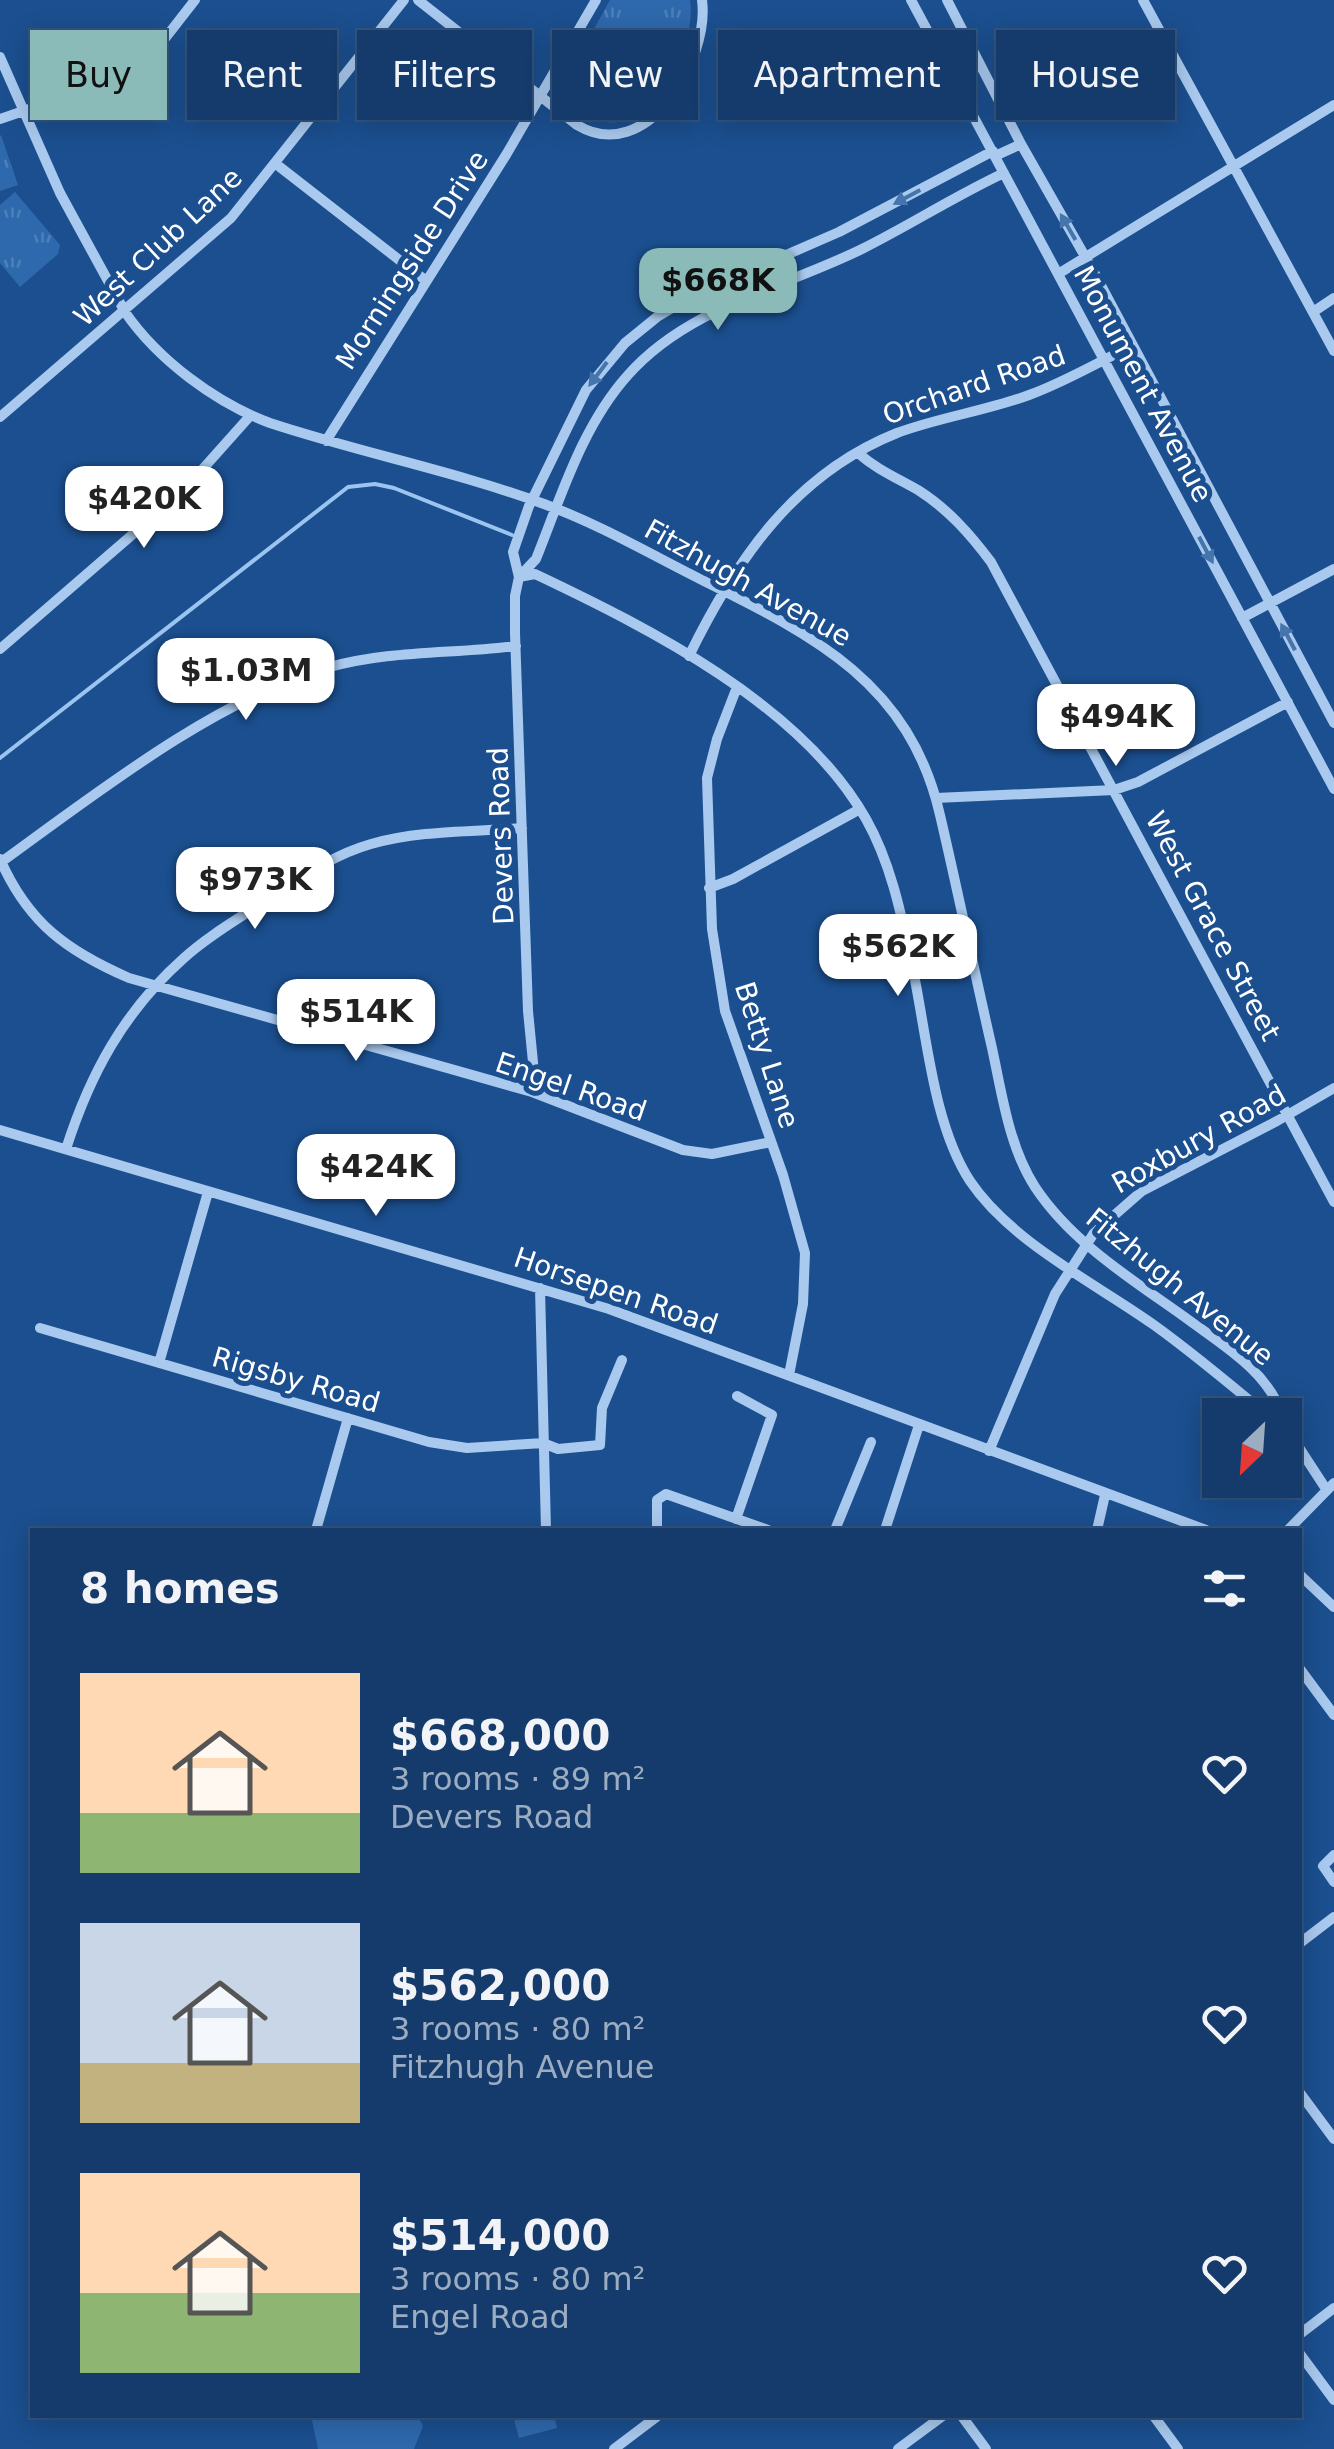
<!DOCTYPE html>
<meta charset="utf-8">
<style>
body{margin:0;font-family:"DejaVu Sans",sans-serif;background:#1d4271;color:#f1f3f6;height:100vh;display:flex;flex-direction:column;font-size:38px;white-space:nowrap}
*{box-sizing:border-box;margin:0}
p{font-size:32px;color:#9dadc1}
.icon{flex:none;width:55px;height:55px;fill:none;stroke:currentColor;stroke-width:2;stroke-linecap:round;stroke-linejoin:round}
.map{position:relative;flex:1;overflow:hidden}
.details{position:absolute;left:30px;top:1528px;width:1272px;height:890px;display:flex;flex-direction:column;background:#143b6b;border-radius:0px;box-shadow:0 5px 25px #0003,0 0 0 2px #33557e}
.details>*{flex:none}
.hud{position:absolute;left:30px;top:30px;width:1275px;height:90px;display:flex;gap:20px}
.needle{width:65px;rotate:205deg}
.fabs{position:absolute;left:1202px;top:1398px;display:grid;gap:20px}
.fabs a{display:grid;place-items:center;width:100px;height:100px;border-radius:0px;background:#143b6b;box-shadow:0 5px 25px #0003,0 0 0 2px #33557e;font-size:50px}
.price{position:absolute;translate:-50% -85px;padding:0 22px;border-radius:20px;background:#fff;color:#222;font-size:32px;line-height:65px;filter:drop-shadow(0 2px 5px #0008)}
.price::after{content:'';position:absolute;left:50%;top:60px;width:30px;height:22px;margin-left:-15px;background:inherit;clip-path:polygon(0 0,100% 0,50% 100%)}
.price.active{background:#8bbbb9;color:#111}
ul{padding:0;list-style:none}
li{display:flex;align-items:center;gap:30px;height:250px;padding:0 50px}
li span{display:grid;place-items:center;flex:none;width:280px;height:200px;border-radius:0px;color:#555}
li>.icon{margin-inline-start:auto}
span .icon{width:120px;height:120px;fill:#fffc;stroke-width:1}
li b{font-size:42px}
h2{display:flex;justify-content:space-between;align-items:center;height:120px;padding:0 50px;font-size:42px}
.tag{padding:0 35px;border-radius:0px;background:#143b6b;box-shadow:0 5px 25px #0003,0 0 0 2px #33557e;font-size:35px;line-height:90px}
.tag.active{background:#8bbbb9;color:#111}
.map>svg:first-child{display:block}
</style>
<div class="map">
<svg width="1334" height="2449" viewBox="0 0 1334 2449">
<defs>
<pattern id="park-tufts" width="24" height="20" patternUnits="userSpaceOnUse" patternTransform="scale(2.5)"><rect width="24" height="20" fill="#2e69ad"/><path d="M3 7l-1-3M5 7V3M7 7l1-3M15 17l-1-3M17 17v-4M19 17l1-3" fill="none" stroke="#4d80b9"/></pattern>
</defs>
<rect width="100%" height="100%" fill="#1b4f8f"/>
<path fill="#2e69ad" d="M311 2415H417L423 2426 414 2449H318Z
M554 2415 557 2428 519 2438 513 2416Z"/>
<path fill="url(#park-tufts)" d="M610 0H690C698 50 643 156 581 112 572 106 563 102 559 92Z
M1 135 18 185 0 191V136Z
M15 192 60 245 58 254 20 287 0 263V205Z"/>
<g fill="none" stroke-linecap="round" stroke-linejoin="round">
<path stroke="#9cc4f0" stroke-width="4" d="M0 758 348 487 375 484 394 488 512 535"/>
<path stroke="#a9c9ee" stroke-width="10" d="M418 0 577 125C647 167 710 60 702 0
M911 0 1334 789
M947 0 1021 144 1095 274 1334 723
M1143 0 1334 351
M0 57 60 193 125 312C158 360 216 403 270 423 361 453 455 471 544 504 599 524 652 555 704 581 815 636 910 684 940 815 958 892 974 970 992 1048 1002 1094 1009 1147 1035 1187 1072 1243 1133 1280 1186 1318 1221 1344 1268 1371 1282 1415
M0 119 123 77 156 50 195 0
M995 156 1021 144
M276 164 425 280
M1058 274 1334 105
M1313 312 1334 298
M0 417 231 218 404 0
M326 441 506 155 596 0
M858 453C876 469 897 478 918 490 948 509 970 534 991 562L1334 1202
M520 576 536 559C561 497 582 426 628 375 688 307 783 288 862 249 910 225 955 196 1004 173
M519 577 535 574C649 628 802 705 866 819 892 865 902 918 913 970 927 1036 933 1124 970 1181 1011 1242 1095 1283 1154 1325 1193 1353 1230 1384 1267 1415
M1242 618 1334 569
M0 649 184 490 250 416
M689 656C736 560 794 474 897 433 940 417 986 411 1029 395 1065 382 1098 362 1132 346
M737 687 717 739 707 778 712 929 725 1011 783 1175 805 1253 803 1304 789 1375
M936 798 1114 790 1138 782 1288 702
M0 859C28 923 67 951 129 978L532 1092 683 1150 712 1154 771 1142
M0 863C94 795 216 699 326 668 388 650 453 654 516 646
M709 888 733 879 860 809
M536 1093 528 1011 515 633V596L519 577 513 552 529 506 586 390 625 343 657 317 694 295 839 232 993 151
M0 1130 609 1309 1206 1530
M66 1149C90 1074 124 1011 184 958 208 936 238 919 265 901 299 879 332 855 371 844 420 830 472 832 522 828
M540 1288 546 1530
M40 1328 429 1442 467 1448 543 1443 558 1449 600 1445 602 1408 622 1360
M159 1363 208 1192
M1285 1426 1326 1489
M989 1451 1055 1294 1094 1233 1142 1191 1277 1121 1334 1088
M736 1519 772 1415 737 1396
M316 1530 348 1418
M657 1530V1500L666 1494 768 1530
M835 1530 871 1442
M885 1530 919 1425
M1097 1530 1105 1495
M1288 1530 1334 1483
M1300 1575 1334 1607
M1300 1669 1334 1715
M1334 1855 1323 1866 1334 1882
M1300 1943 1334 1917
M1300 2093 1334 2139
M1300 2334 1334 2308
M1300 2354 1334 2400
M961 2415 986 2449
M1153 2415 1178 2449
M614 2449 659 2415
M898 2449 944 2415"/>
</g>
<defs><path id="oneway-solid" d="M-6-.8H1V-3.2L6.5 0L1 3.2V.8H-6Z" transform="scale(2.5)"/></defs>
<g fill="#4674ac">
<use href="#oneway-solid" transform="translate(907 197) rotate(152)"/>
<use href="#oneway-solid" transform="translate(1068 227) rotate(-120)"/>
<use href="#oneway-solid" transform="translate(598 374) rotate(127)"/>
<use href="#oneway-solid" transform="translate(1206 550) rotate(62)"/>
<use href="#oneway-solid" transform="translate(1288 637) rotate(-118)"/>
</g>
<g text-anchor="middle" dominant-baseline="central" stroke-width="10" stroke-linejoin="round" paint-order="stroke">
<g font-size="28" fill="#fff" stroke="#1b4f8f">
<text transform="translate(158 247) rotate(-43)">West Club Lane</text>
<text transform="translate(412 260) rotate(-57)">Morningside Drive</text>
<text transform="translate(1143 384) rotate(62)">Monument Avenue</text>
<text transform="translate(974 385) rotate(-19)">Orchard Road</text>
<text transform="translate(748 583) rotate(29)">Fitzhugh Avenue</text>
<text transform="translate(501 836) rotate(-92)">Devers Road</text>
<text transform="translate(1213 926) rotate(62)">West Grace Street</text>
<text transform="translate(767 1055) rotate(72)">Betty Lane</text>
<text transform="translate(571 1087) rotate(19)">Engel Road</text>
<text transform="translate(1199 1139) rotate(-29)">Roxbury Road</text>
<text transform="translate(1180 1287) rotate(39)">Fitzhugh Avenue</text>
<text transform="translate(616 1291) rotate(19)">Horsepen Road</text>
<text transform="translate(296 1380) rotate(16)">Rigsby Road</text>
</g>
</g>
</svg>
<div class="fabs">
<a><svg class="needle" viewBox="-14 -14 28 28"><path d="M0-13l5 13h-10z" fill="#e53935"/><path d="M0 13l5-13h-10z" fill="#9dadc1"/></svg></a>
</div>
<b class="price active" style="left:718px;top:333px">$668K</b>
<b class="price" style="left:144px;top:551px">$420K</b>
<b class="price" style="left:246px;top:723px">$1.03M</b>
<b class="price" style="left:1116px;top:769px">$494K</b>
<b class="price" style="left:255px;top:932px">$973K</b>
<b class="price" style="left:898px;top:999px">$562K</b>
<b class="price" style="left:356px;top:1064px">$514K</b>
<b class="price" style="left:376px;top:1219px">$424K</b>
<div class="hud">
<a class="tag active">Buy</a>
<a class="tag">Rent</a>
<a class="tag">Filters</a>
<a class="tag">New</a>
<a class="tag">Apartment</a>
<a class="tag">House</a>
</div>
<section class="details">
<h2>8 homes<svg class="icon" aria-label="filters" viewBox="0 0 24 24"><path d="M4 7h16M4 17h16"/><circle cx="9" cy="7" r="2"/><circle cx="15" cy="17" r="2"/></svg></h2>
<ul>
<li><span style="background:linear-gradient(#ffd9b3 70%,#8fb573 0)"><svg class="icon" aria-label="home" viewBox="0 0 24 24"><path d="M3 11l9-7 9 7M6 9v11h12V9"/></svg></span><div><b>$668,000</b><p>3 rooms · 89 m²</p><p>Devers Road</p></div><svg class="icon" aria-label="heart" viewBox="0 0 24 24"><path d="M12 20l-8-8c-3-5 5-10 8-4 3-6 11-1 8 4z"/></svg></li>
<li><span style="background:linear-gradient(#c9d6e8 70%,#c2b280 0)"><svg class="icon" aria-label="home" viewBox="0 0 24 24"><path d="M3 11l9-7 9 7M6 9v11h12V9"/></svg></span><div><b>$562,000</b><p>3 rooms · 80 m²</p><p>Fitzhugh Avenue</p></div><svg class="icon" aria-label="heart" viewBox="0 0 24 24"><path d="M12 20l-8-8c-3-5 5-10 8-4 3-6 11-1 8 4z"/></svg></li>
<li><span style="background:linear-gradient(#ffd9b3 60%,#8fb573 0)"><svg class="icon" aria-label="home" viewBox="0 0 24 24"><path d="M3 11l9-7 9 7M6 9v11h12V9"/></svg></span><div><b>$514,000</b><p>3 rooms · 80 m²</p><p>Engel Road</p></div><svg class="icon" aria-label="heart" viewBox="0 0 24 24"><path d="M12 20l-8-8c-3-5 5-10 8-4 3-6 11-1 8 4z"/></svg></li>
</ul>
</section>
</div>
